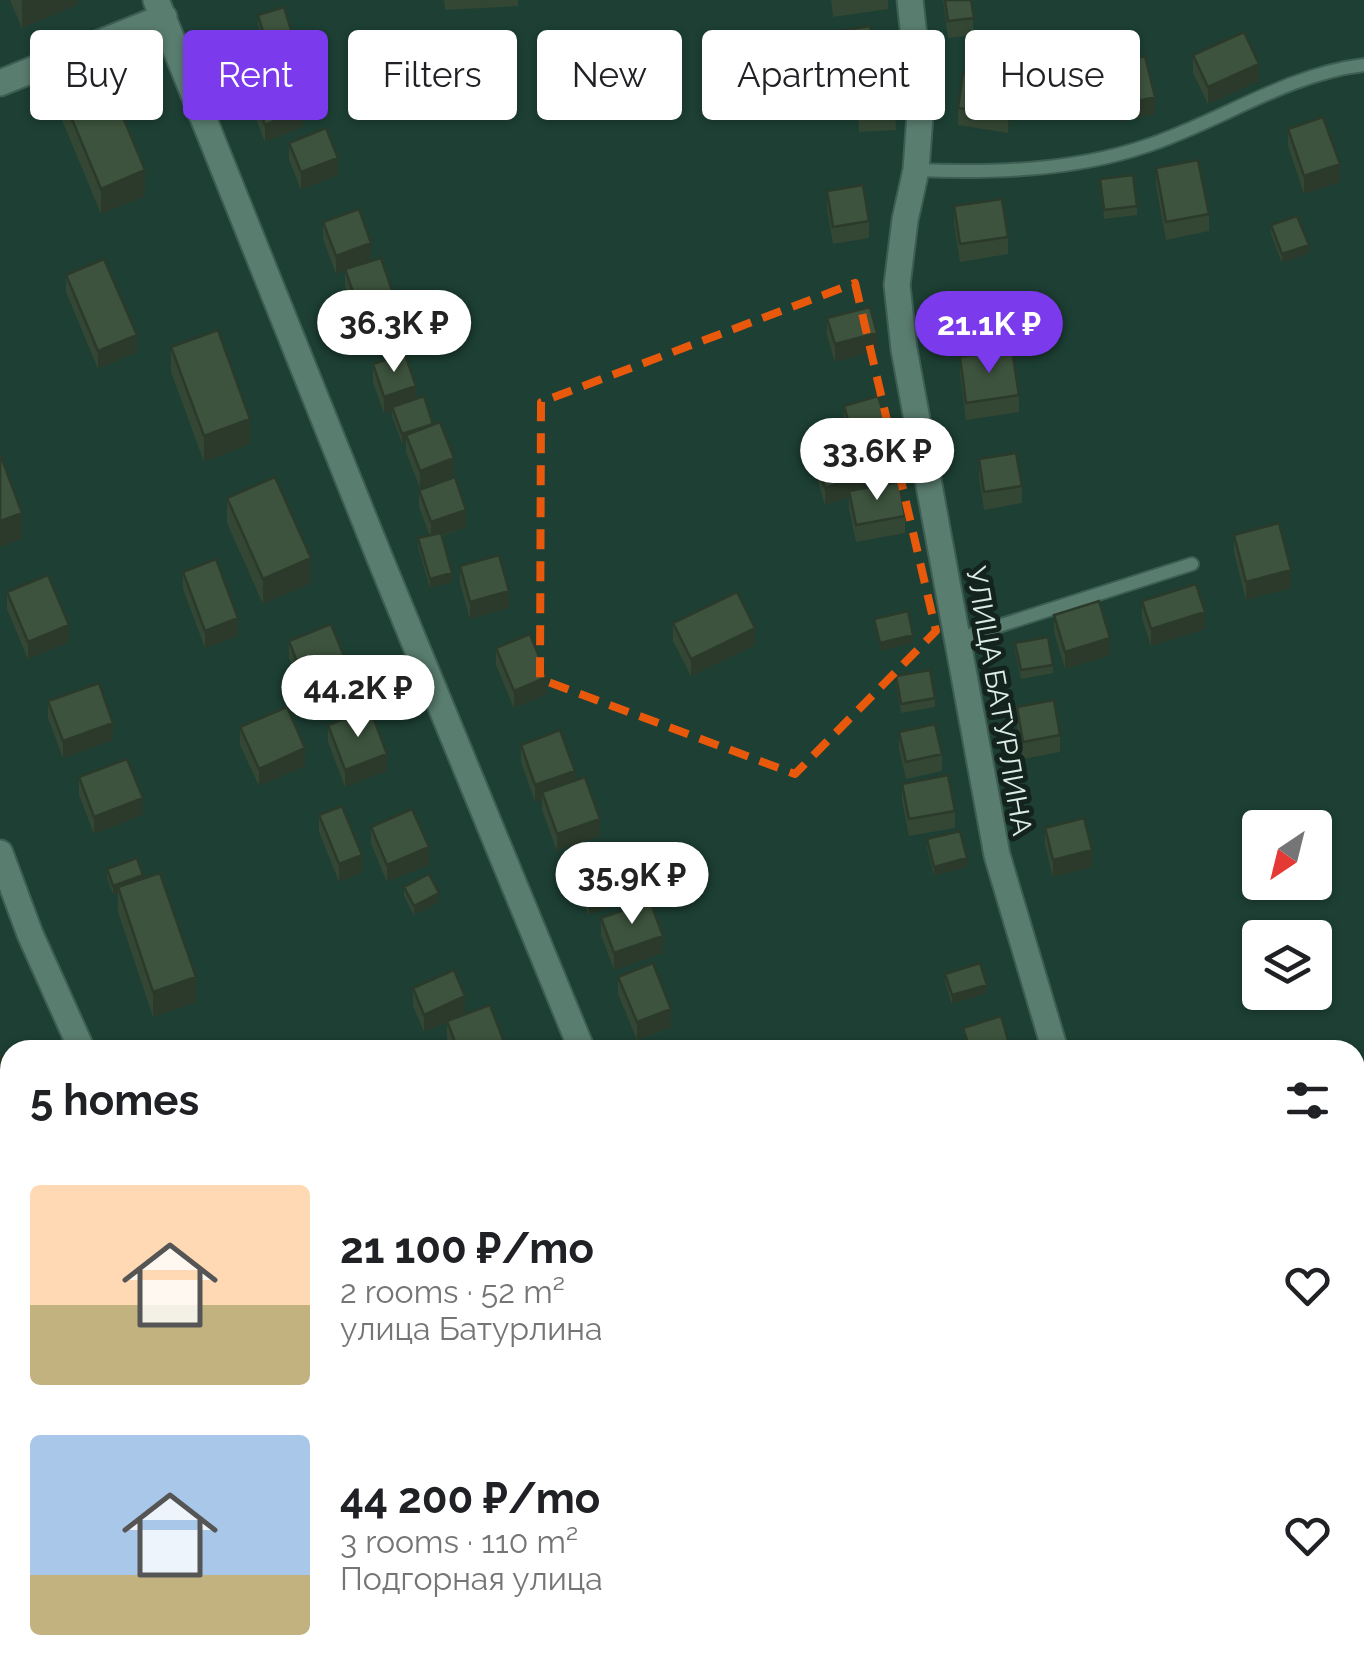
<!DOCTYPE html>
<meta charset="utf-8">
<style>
body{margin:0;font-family:Raleway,sans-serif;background:#f2f2f2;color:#202124;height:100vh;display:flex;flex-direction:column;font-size:38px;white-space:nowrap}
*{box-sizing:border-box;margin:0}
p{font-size:32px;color:#757577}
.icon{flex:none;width:55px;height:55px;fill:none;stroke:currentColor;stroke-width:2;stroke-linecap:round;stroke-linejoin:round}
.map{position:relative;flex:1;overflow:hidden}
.drawer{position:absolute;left:0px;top:1040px;width:1365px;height:640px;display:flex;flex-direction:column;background:#fff;border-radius:30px 30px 0 0;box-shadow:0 2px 8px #0004}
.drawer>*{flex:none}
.guide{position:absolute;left:30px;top:30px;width:1305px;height:90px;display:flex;gap:20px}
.needle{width:65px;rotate:215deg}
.fabs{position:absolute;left:1242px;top:810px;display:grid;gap:20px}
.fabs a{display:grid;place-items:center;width:90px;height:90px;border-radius:10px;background:#fff;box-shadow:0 2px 8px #0004;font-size:50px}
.price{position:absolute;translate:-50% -85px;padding:0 22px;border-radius:35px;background:#fff;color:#222;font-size:32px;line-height:65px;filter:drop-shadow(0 2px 5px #0008)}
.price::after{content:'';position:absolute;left:50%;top:60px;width:30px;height:22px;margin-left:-15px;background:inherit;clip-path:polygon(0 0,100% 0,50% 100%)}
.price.current{background:#7c3aed;color:#fff}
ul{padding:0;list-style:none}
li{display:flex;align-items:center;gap:30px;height:250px;padding:0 30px}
li span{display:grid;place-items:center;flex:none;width:280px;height:200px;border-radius:10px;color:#555}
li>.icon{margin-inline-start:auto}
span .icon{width:120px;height:120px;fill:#fffc;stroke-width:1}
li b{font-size:42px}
h2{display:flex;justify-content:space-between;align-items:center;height:120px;padding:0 30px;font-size:42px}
.pill{padding:0 35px;border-radius:10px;background:#fff;box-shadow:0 2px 8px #0004;font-size:35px;line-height:90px}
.pill.current{background:#7c3aed;color:#fff}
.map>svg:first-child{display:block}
</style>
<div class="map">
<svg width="1364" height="1680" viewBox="0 0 1364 1680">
<rect width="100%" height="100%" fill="#1d3f34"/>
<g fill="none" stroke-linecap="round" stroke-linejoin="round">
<g stroke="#3e5e54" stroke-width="16">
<path id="lane" d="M916 170C991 173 1071 171 1143 147 1219 123 1283 75 1364 65
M958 639 1192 564
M1355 1200 1364 1202
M1355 1635 1364 1631"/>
</g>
<g stroke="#3e5e54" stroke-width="29">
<path id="street" d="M156 0 381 561 582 1050
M910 0 921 101 916 170 905 220 897 285 904 349 997 855 1055 1050
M0 83 164 17
M0 853 30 934 82 1050
M346 1670 351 1680
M858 1670 863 1680
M1332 1670 1343 1680
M959 1680 979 1670"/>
</g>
<use href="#lane" stroke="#597d6f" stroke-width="12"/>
<use href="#street" stroke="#597d6f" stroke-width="25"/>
</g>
<path fill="#344734" d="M10 0H77V5L22 28Z
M444 0H518V6L445 10Z
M831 0H888V9L833 17Z
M943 0H971L974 35 948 38Z
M258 15 293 45 267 54 258 24Z
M826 33 878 72V83L894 82 896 130 859 132 858 93 833 97 826 50Z
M1193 55 1259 81 1208 104 1193 73Z
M235 58 270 90 303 127 265 142 254 114V106H252L235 66Z
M1109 65 1155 114 1119 122 1109 82Z
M57 83 145 196 101 214 57 108Z
M1013 98 1008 133 958 125V108Z
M1288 129 1340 182 1304 194 1288 146Z
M289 143 338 175 301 190 289 160Z
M1156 168 1209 214V231L1166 240 1156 185Z
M1100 179 1137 206V215L1104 219Z
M827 191 869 221V238L833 244 827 208Z
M954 206 1008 237V254L960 262 954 223Z
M323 222 371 261 393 310 357 322 345 286V270L336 274 323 239Z
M1271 225 1309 253 1282 263 1271 234Z
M66 275 137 352 98 369 66 292Z
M827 318 877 350 835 362 827 335Z
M171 347 250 444 204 462 171 372Z
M960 357 1019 395V412L966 420 960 374Z
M373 364 416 398 433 424 454 475 420 488 406 452V441L402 443 392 416V411L384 414 373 382Z
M844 406 887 441 859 450 867 488 905 516V533L856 542 849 509V497L825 505 816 475V458L851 447 844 423Z
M979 459 1022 486V503L984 510 979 476Z
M419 490 466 527 442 536 452 582 430 588 418 547V538L430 536 419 507Z
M227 498 311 583 263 604 227 523Z
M1234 535 1291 588 1246 600 1234 552Z
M460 566 509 608 470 619 460 583Z
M183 572 238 636 205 648 183 589Z
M7 592 69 642 28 659 7 609Z
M1142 601 1205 629 1151 646 1142 618Z
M1054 615 1110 655 1065 669 1054 632Z
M673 623 755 645 691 676 673 641Z
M289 641 350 689 307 705 289 658Z
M1015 643 1053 665V673L1021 679 1015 652Z
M496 648 547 694 514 708 496 665Z
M896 676 935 698V707L901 713 896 685Z
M48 701 113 740 63 758 48 718Z
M1017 707 1060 735V752L1023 759 1017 724Z
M328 725 387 771 345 787 328 742Z
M240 727 305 766 259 786 240 745Z
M899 732 942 754V771L906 779 899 749Z
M521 745 575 781 600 836 557 851 542 810V800L535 802 521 762Z
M79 777 143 815 94 834 79 795Z
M902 784 955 811V828L909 836 902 801Z
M319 815 362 873 339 882 319 832Z
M371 827 429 865 387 882 371 844Z
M1045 828 1092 867 1053 877 1045 845Z
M927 839 967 867 934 876 927 848Z
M572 859 620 902 589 915 572 877Z
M107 869 143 878 196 1002 153 1017 118 912V893L113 894 107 878Z
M404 887 439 902 414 915 404 896Z
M601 918 663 953 614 970 601 935Z
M945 974 987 993 952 1004 945 982Z
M618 977 671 1027 637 1040 618 994Z
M413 988 465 1014 506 1050H451L447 1038V1022L424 1032 413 1006Z
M10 1160V1188L7 1178V1161Z
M241 1670H292L297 1680H246Z
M755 1670H800V1680H759Z"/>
<path fill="#2b3a2b" d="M22 0H77V5L22 28Z
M293 37V45L267 54V45Z
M1259 64V81L1208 104V87Z
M1013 81V98L1008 133V116Z
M1155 97V114L1119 122V105Z
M303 109V127L265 142V125Z
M338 158V175L301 190V172Z
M1340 164V182L1304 194V176Z
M145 170V196L101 214V189Z
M371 243V261L336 274V256Z
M1309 245V253L1282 263V254Z
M393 293V310L357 322V304Z
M877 333V350L835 362V344Z
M137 335V352L98 369V351Z
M416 386V404L392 407V411L384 414V397Z
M250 419V444L204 462V436Z
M433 424 406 435V441L402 443V434Z
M887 424V441L852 452V434Z
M454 458V475L420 488V471Z
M867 474V492L849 491V497L825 505V488Z
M466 510V527L431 539V522Z
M22 513V539L0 547V521Z
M311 558V583L263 604V579Z
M1291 570V588L1246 600V582Z
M452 573V582L430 588V579Z
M509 591V608L470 619V602Z
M1205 612V629L1151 646V629Z
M238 618V636L205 648V631Z
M69 625V642L28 659V642Z
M755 628V645L691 676V659Z
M913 635V643L880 651V643Z
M1110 638V655L1065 669V652Z
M350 671V689L307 705V688Z
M547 677V694L514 708V691Z
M113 723V740L63 758V741Z
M305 748V766L259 786V769Z
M387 754V771L345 787V770Z
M575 771V788L542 792V800L535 802V785Z
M143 798V815L94 834V817Z
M600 819V836L557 851V834Z
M429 847V865L387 882V865Z
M1092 850V867L1053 877V860Z
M362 855V873L339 882V864Z
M967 858V867L934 876V867Z
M143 875V883L118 887V893L113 894V886Z
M620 885V902L589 915V898Z
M439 893V902L414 915V906Z
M663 936V953L614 970V953Z
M196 977V1002L153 1017V992Z
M987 985V993L952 1004V995Z
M465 996V1014L424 1032V1015Z
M671 1009V1027L637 1040V1022Z
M1008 1040V1048L1002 1050H975Z
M10 1094V1111L0 1114V1096Z
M270 1670H292L285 1680H253V1678Z
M795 1670H800V1680H768Z"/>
<path fill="#3d533d" stroke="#2b3a2b" stroke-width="2.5" d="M945 0H971L974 18 948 21Z
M284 7 293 37 267 45 258 15Z
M870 26 878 72 833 80 826 33Z
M1244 32 1259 64 1208 87 1193 55Z
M252 50 270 90 252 98 235 58Z
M1145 56 1155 97 1119 105 1109 65Z
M101 64 145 170 101 189 57 83Z
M963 73 1013 81 1008 116 958 108Z
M291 81 303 109 265 125 254 96Z
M894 82 896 113 859 115 858 84Z
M1323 117 1340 164 1304 176 1288 129Z
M326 128 338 158 301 172 289 143Z
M1198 160 1209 214 1166 222 1156 168Z
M1133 175 1137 206 1104 210 1100 179Z
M863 185 869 221 833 227 827 191Z
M1002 199 1008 237 960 244 954 206Z
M359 209 371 243 336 256 323 222Z
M1297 216 1309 245 1282 254 1271 225Z
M381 258 393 293 357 304 345 269Z
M104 259 137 335 98 351 66 275Z
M870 307 877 333 835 344 827 318Z
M218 330 250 419 204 436 171 347Z
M1012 350 1019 395 966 403 960 357Z
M405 354 416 386 384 397 373 364Z
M424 396 433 424 402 434 392 407Z
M878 396 887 424 852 434 844 406Z
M440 422 454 458 420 471 406 435Z
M857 445 867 474 825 488 816 458Z
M1016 453 1022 486 984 492 979 459Z
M0 454 22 513 0 521Z
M275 477 311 558 263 579 227 498Z
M455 477 466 510 431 522 419 490Z
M899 482 905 516 856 525 849 491Z
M1279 523 1291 570 1246 582 1234 535Z
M441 533 452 573 430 579 418 538Z
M499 555 509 591 470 602 460 566Z
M216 559 238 618 205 631 183 572Z
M48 575 69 625 28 642 7 592Z
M1196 584 1205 612 1151 629 1142 601Z
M737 592 755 628 691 659 673 623Z
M1099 601 1110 638 1065 652 1054 615Z
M908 611 913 635 880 643 874 619Z
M331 624 350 671 307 688 289 641Z
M530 634 547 677 514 691 496 648Z
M1048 637 1053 665 1021 670 1015 643Z
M930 670 935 698 901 704 896 676Z
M99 683 113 723 63 741 48 701Z
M1054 700 1060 735 1023 742 1017 707Z
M287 707 305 748 259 769 240 727Z
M370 709 387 754 345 770 328 725Z
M935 724 942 754 906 762 899 732Z
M560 730 575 771 535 785 521 745Z
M127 759 143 798 94 817 79 777Z
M948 775 955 811 909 819 902 784Z
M585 777 600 819 557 834 542 792Z
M342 806 362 855 339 864 319 815Z
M412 809 429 847 387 865 371 827Z
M1084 818 1092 850 1053 860 1045 828Z
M960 831 967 858 934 867 927 839Z
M604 846 620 885 589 898 572 859Z
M137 858 143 875 113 886 107 869Z
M160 873 196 977 153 992 118 887Z
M429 874 439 893 414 906 404 887Z
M650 901 663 936 614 953 601 918Z
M653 963 671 1009 637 1022 618 977Z
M980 963 987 985 952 995 945 974Z
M454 970 465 996 424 1015 413 988Z
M490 1005 506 1047 497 1050H458L447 1021Z
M1001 1016 1008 1040 975 1050H970L963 1028Z
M0 1053 10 1084V1094L0 1096Z
M249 1670H270L253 1678Z
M293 1670 297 1680H267Z
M398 1670H438L441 1680H401Z
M448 1670H491L495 1680H450L447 1671Z
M761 1670H795L768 1680H765Z"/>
<path fill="none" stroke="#e8590c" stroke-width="8" stroke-dasharray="20 12" stroke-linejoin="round" d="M855 283 936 631 795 774 540 679 541 402Z"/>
<g text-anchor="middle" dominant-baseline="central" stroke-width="10" stroke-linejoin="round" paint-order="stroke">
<g font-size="28" fill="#daeee6" stroke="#14231d">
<text transform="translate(999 701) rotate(80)">УЛИЦА БАТУРЛИНА</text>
</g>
</g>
</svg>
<div class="fabs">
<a><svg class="needle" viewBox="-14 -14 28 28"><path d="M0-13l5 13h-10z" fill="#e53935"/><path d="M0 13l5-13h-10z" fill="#757577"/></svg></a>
<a><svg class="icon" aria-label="layers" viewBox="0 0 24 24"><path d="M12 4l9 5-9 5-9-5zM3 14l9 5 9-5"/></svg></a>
</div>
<b class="price" style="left:394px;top:375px">36.3K ₽</b>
<b class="price current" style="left:989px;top:376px">21.1K ₽</b>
<b class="price" style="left:877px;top:503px">33.6K ₽</b>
<b class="price" style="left:358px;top:740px">44.2K ₽</b>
<b class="price" style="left:632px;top:927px">35.9K ₽</b>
<div class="guide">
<a class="pill">Buy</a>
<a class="pill current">Rent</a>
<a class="pill">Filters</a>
<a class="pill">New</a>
<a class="pill">Apartment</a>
<a class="pill">House</a>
</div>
<section class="drawer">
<h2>5 homes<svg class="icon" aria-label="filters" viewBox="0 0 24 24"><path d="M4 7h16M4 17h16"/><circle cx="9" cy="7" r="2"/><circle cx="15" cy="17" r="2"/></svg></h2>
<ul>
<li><span style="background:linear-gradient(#ffd9b3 60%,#c2b280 0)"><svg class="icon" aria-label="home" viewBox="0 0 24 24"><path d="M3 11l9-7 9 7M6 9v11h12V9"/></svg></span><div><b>21 100 ₽/mo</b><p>2 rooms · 52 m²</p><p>улица Батурлина</p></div><svg class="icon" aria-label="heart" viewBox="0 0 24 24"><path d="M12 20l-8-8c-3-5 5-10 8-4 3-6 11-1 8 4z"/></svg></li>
<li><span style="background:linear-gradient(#a9c7e8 70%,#c2b280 0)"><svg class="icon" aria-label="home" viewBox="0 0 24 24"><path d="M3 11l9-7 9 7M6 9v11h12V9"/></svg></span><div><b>44 200 ₽/mo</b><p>3 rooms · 110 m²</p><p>Подгорная улица</p></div><svg class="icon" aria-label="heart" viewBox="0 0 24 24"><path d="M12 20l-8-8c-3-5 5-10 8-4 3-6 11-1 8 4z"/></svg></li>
</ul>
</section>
</div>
